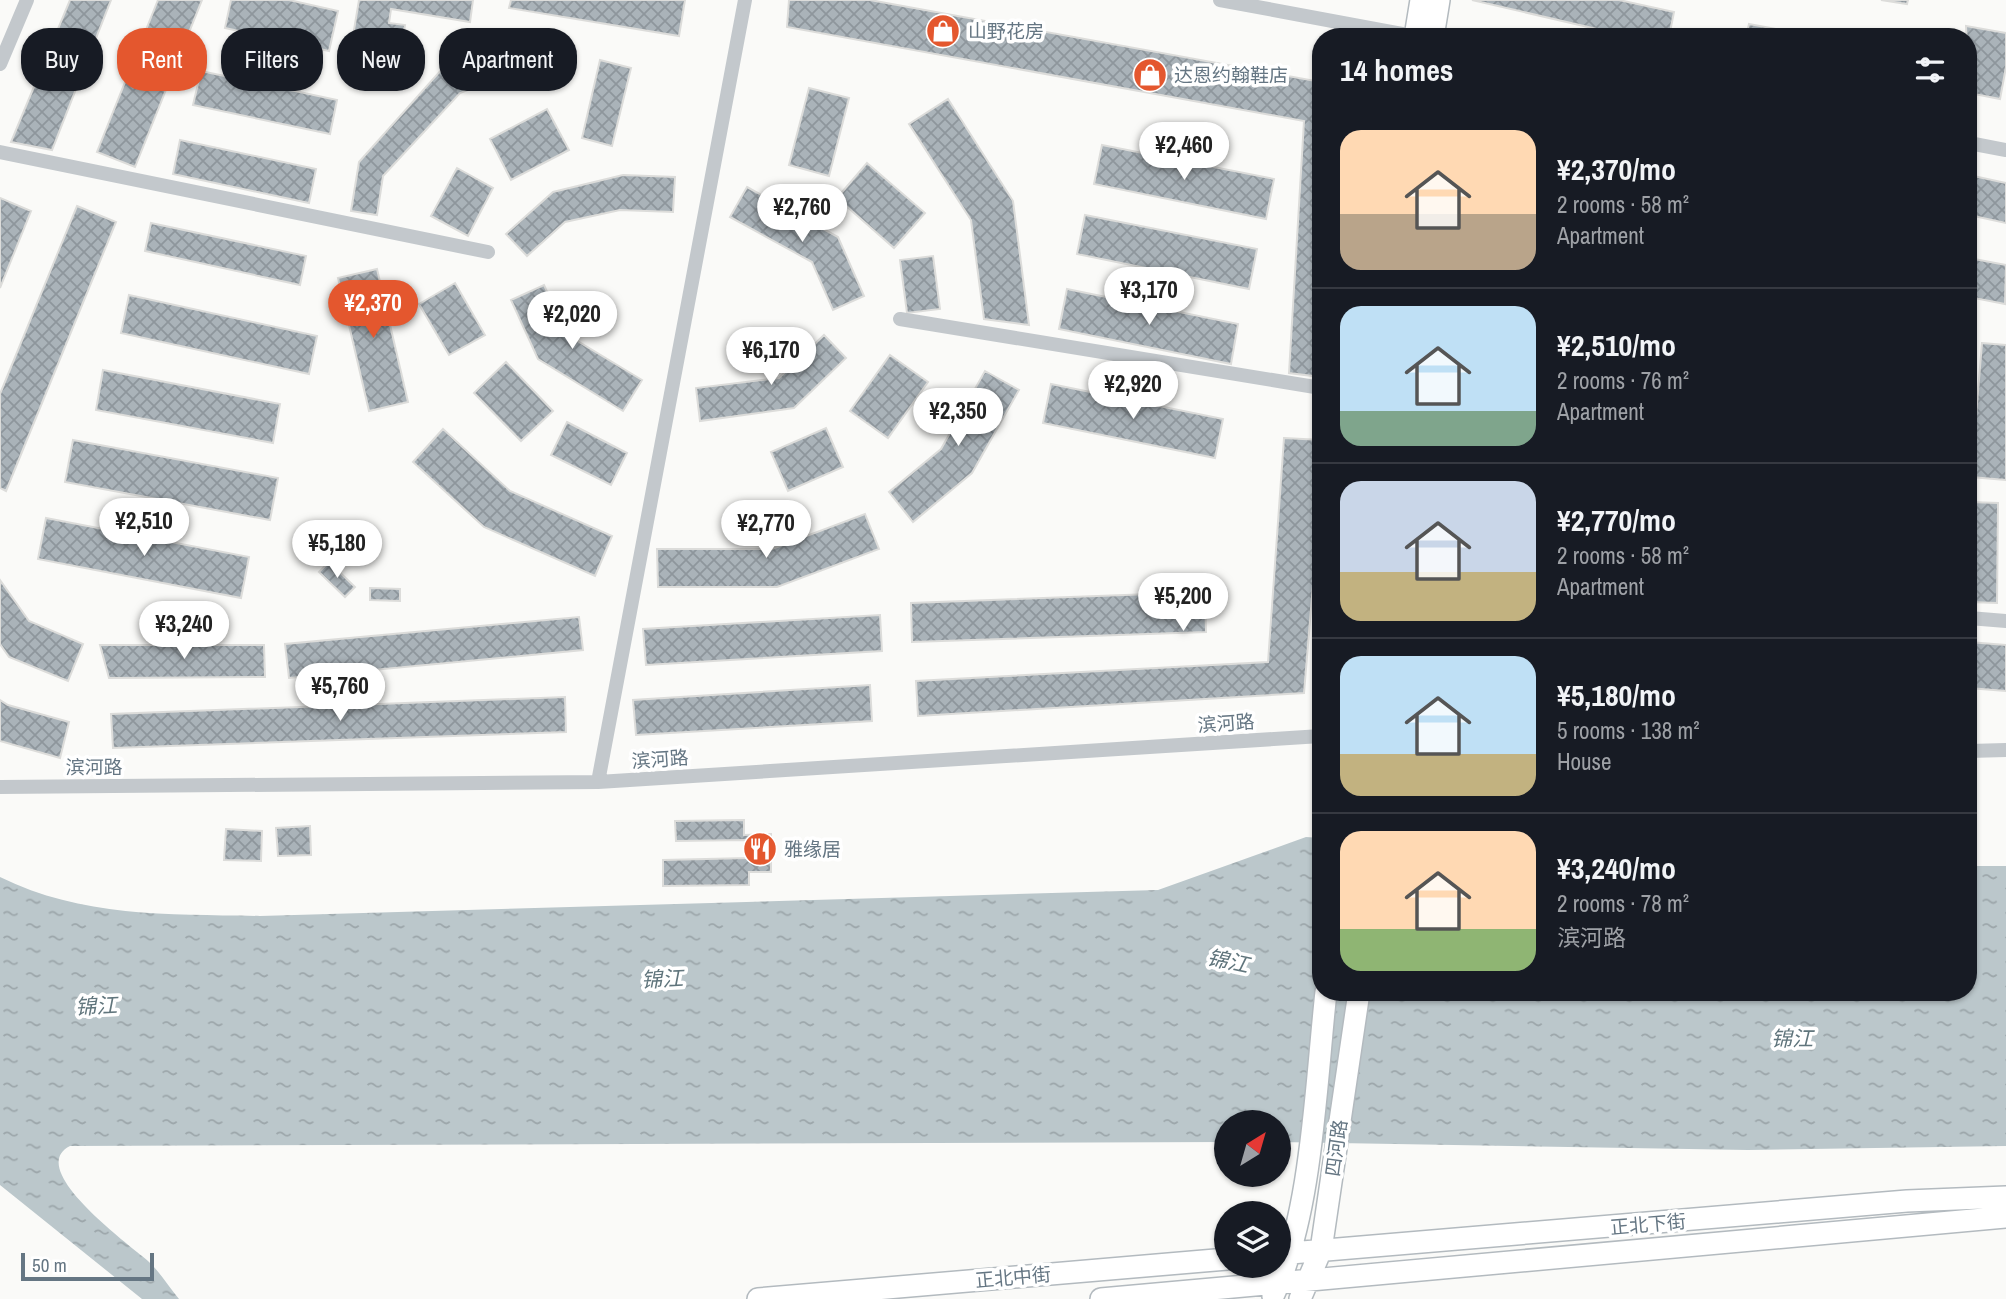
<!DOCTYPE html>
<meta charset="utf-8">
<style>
body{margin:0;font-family:"Archivo Narrow","Noto Sans SC",sans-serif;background:#242831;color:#f1f3f6;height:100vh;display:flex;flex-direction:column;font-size:26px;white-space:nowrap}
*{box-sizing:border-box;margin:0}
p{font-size:23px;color:#9ea1a6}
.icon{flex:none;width:38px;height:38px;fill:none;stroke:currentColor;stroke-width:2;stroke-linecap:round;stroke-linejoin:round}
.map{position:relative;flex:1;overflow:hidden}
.sheet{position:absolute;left:1312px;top:28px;width:665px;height:973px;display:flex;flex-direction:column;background:#171b24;border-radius:28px;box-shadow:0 2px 5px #0004}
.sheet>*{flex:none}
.guide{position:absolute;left:21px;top:28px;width:665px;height:63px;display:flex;gap:14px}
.needle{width:46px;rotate:37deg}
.fabs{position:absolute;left:1214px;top:1110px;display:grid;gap:14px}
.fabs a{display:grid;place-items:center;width:77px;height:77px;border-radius:50%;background:#171b24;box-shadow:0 2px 5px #0004;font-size:35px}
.scale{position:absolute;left:21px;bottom:18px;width:133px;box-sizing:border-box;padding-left:7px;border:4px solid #657683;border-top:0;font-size:19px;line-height:24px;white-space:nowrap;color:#657683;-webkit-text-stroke:5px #fff;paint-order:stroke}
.price{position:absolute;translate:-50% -60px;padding:0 16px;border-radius:24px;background:#fff;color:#222;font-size:23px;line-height:46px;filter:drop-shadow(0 2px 4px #0008)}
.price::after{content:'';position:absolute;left:50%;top:42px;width:21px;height:16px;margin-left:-10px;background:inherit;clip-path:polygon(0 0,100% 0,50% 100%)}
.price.selected{background:#e4572e;color:#fff}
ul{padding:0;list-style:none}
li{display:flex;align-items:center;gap:21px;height:175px;padding:0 28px}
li+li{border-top:2px solid #363941}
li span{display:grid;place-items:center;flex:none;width:196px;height:140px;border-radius:21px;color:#555}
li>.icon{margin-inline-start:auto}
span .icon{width:84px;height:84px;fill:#fffc;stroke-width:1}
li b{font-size:30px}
h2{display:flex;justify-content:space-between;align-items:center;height:84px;padding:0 28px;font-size:30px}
.tag{padding:0 24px;border-radius:28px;background:#171b24;box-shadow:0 2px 5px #0004;font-size:24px;line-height:63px}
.tag.selected{background:#e4572e;color:#fff}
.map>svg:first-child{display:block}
</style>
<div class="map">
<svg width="2006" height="1299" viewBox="0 0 2006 1299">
<defs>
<pattern id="water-ripples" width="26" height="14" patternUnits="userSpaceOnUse" patternTransform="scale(1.75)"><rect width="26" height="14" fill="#bbc7cb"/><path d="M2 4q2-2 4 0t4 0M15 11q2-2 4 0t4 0" fill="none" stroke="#9ca6aa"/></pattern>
<pattern id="building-cross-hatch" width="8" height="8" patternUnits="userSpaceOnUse" patternTransform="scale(1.75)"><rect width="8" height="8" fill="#aab3b9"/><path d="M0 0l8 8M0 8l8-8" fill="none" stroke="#8e969c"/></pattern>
</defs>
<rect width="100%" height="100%" fill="#fafaf8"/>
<path fill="url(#water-ripples)" d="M1306 837 1321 838V992H1969V866H2006V1146L1748 1150 1279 1142V1122H1227V1142L70 1146C24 1169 131 1246 148 1261 160 1272 169 1287 179 1299H142L0 1185V877C83 918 170 914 260 916L1158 890Z"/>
<path fill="url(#building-cross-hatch)" stroke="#dcdcda" stroke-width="2" d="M70 0H111L52 150 11 142Z
M158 0H202L135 167 97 152Z
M231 0H289L338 11 329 51 225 28Z
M359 0H473L470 22 391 9 389 23 405 25 401 50 352 42Z
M511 0H685L679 36 509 8Z
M789 0H870L1321 82V377L1289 373 1304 121 787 27Z
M1472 0H1619L1674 12 1669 37H1631Z
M1881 0H1908L1907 4Z
M1749 24 1819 37H1746Z
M1966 26 2006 33V67L2000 99 1969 93Z
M502 46 513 72 460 93 383 176 377 215 351 211 359 162 442 69Z
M600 60 631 68 612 146 582 138Z
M201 71 337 100 330 134 193 105Z
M809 88 849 98 829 176 789 165Z
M948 99 1013 201 1029 325 984 319 971 220 909 124Z
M547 109 569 150 511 180 490 139Z
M180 140 316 169 309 203 173 174Z
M1102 145 1274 179 1266 219 1094 184Z
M867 163 925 213 894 248 837 198Z
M457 168 493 188 468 236 431 216Z
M623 175 675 177 673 212 620 210 565 222 527 256 506 234 553 192Z
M1969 175 2006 183V223L1969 215Z
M747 187 838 237 864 296 833 310 812 262 730 217Z
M0 198 31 211 0 288Z
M77 206 116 222 6 491 0 488V394Z
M1085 215 1257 249 1249 289 1077 254Z
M151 223 306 256 300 285 145 251Z
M933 256 940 309 907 313 900 260Z
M1969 258 2006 265 2005 304 1969 297Z
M377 269 408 402 369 411 338 278Z
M455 283 485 335 449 355 419 304Z
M544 285 566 334 642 380 623 411 538 359 511 300Z
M1067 289 1238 324 1231 364 1059 329Z
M129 295 317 336 309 374 121 333Z
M824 335 846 358 794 408 700 421 696 388 779 378Z
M1982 343 2006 345V480L1971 477Z
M890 355 928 382 888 438 850 411Z
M506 362 553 411 521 441 474 393Z
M103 370 280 404 273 443 96 410Z
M985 371 1019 390 972 473 913 522 889 492 941 449Z
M1051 384 1223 419 1215 458 1043 423Z
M567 422 627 453 611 485 551 455Z
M826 428 843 467 788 491 771 452Z
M443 429 510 491 612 536 595 576 484 527 413 462Z
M1284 438 1321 440V488L1304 693 918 716 916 681 1268 662Z
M73 440 278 478 270 520 65 482Z
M1969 502 1998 503 1997 603 1969 602Z
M865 514 879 549 777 587H658L657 549H772Z
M46 518 249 557 241 598 38 559Z
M329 562 355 587 345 597 319 572Z
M0 580 29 621 83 644 68 681 9 657 0 644Z
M370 588 400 589V601L370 600Z
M1205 592 1206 632 912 642 911 603Z
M880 615 882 651 646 665 643 629Z
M579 617 583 650 289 678 285 644Z
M1969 642 2006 645V691L1969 688Z
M100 645H264L265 677 109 678Z
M870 685 872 721 636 735 633 700Z
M565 697 566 732 113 748 111 714Z
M0 700 8 705 69 722 60 758 0 741Z
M744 820V835L771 834V872H749V885L663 886V860L749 858 748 840 676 841 675 821Z
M310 826 311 855 278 856 276 828Z
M226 829 262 831 261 861 224 860Z"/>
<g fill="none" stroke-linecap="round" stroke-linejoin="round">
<g stroke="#b3babf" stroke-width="24">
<path id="secondary" d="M1415 37 1421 0
M1433 37 1439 0
M1279 1254 1907 1201 2006 1197
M1273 1296C1312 1217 1316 1081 1326 992
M758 1299 1227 1259
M1101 1299 2006 1217
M1300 1299 1321 1250 1359 992"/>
</g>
<path stroke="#c3c8cc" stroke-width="14" d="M1220 0 1418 37
M0 64 27 0
M1969 143 2006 150
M0 152 488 252
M900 319 1321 388
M1969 618 2006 621
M1969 751 2006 750
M598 782 745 0
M0 787 598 782 1321 736"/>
<use href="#secondary" stroke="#fff" stroke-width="21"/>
</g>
<defs>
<g id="shop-disc" transform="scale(1.75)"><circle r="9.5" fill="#e4572e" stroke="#fff"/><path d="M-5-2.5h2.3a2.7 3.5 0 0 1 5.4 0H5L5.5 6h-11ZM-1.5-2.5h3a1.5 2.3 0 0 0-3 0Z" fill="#fff"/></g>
<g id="restaurant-disc" transform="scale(1.75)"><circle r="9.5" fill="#e4572e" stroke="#fff"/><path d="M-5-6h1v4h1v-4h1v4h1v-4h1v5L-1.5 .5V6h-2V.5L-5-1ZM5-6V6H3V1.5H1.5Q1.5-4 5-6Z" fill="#fff"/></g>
</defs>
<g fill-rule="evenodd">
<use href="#shop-disc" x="943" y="31"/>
<use href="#shop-disc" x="1150" y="75"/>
<use href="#restaurant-disc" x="760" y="849"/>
</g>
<g text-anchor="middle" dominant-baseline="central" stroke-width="7" stroke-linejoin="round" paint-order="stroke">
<g font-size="19" fill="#657683" stroke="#fff" text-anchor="start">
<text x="968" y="31">山野花房</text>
<text x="1174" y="75">达恩约翰鞋店</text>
<text x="784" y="849">雅缘居</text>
</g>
<g font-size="19" fill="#657683" stroke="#fff">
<text transform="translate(1226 723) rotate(-4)">滨河路</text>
<text transform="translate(660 759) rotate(-4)">滨河路</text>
<text x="94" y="767">滨河路</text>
<text transform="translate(1336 1148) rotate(-82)">四河路</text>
<text transform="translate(1648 1224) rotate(-5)">正北下街</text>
<text transform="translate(1013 1277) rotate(-5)">正北中街</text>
</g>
<g font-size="21" font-style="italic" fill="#60757c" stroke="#fff">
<text transform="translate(1228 961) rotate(12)">锦江</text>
<text transform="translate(662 979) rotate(-3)">锦江</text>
<text transform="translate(96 1006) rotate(-3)">锦江</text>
<text x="1792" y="1038">锦江</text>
</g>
</g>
</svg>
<div class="fabs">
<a><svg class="needle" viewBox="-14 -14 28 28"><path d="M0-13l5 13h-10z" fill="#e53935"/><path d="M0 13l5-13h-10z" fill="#9ea1a6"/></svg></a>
<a><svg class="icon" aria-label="layers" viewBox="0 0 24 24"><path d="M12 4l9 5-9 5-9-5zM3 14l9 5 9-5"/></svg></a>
</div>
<div class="scale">50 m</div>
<b class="price" style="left:1184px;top:182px">¥2,460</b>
<b class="price" style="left:802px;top:244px">¥2,760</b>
<b class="price" style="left:1149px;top:327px">¥3,170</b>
<b class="price selected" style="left:373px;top:340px">¥2,370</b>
<b class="price" style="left:572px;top:351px">¥2,020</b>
<b class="price" style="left:771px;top:387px">¥6,170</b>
<b class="price" style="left:1133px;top:421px">¥2,920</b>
<b class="price" style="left:958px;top:448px">¥2,350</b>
<b class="price" style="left:144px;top:558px">¥2,510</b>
<b class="price" style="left:766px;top:560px">¥2,770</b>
<b class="price" style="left:337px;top:580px">¥5,180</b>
<b class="price" style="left:1183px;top:633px">¥5,200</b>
<b class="price" style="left:184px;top:661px">¥3,240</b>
<b class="price" style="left:340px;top:723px">¥5,760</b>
<div class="guide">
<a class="tag">Buy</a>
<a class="tag selected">Rent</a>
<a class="tag">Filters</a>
<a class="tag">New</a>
<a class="tag">Apartment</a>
</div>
<section class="sheet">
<h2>14 homes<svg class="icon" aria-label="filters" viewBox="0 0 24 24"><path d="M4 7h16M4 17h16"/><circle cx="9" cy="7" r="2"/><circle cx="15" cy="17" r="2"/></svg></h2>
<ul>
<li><span style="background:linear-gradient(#ffd9b3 60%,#b9a48a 0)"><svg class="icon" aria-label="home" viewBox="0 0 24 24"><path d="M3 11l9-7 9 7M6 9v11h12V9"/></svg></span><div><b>¥2,370/mo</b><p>2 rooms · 58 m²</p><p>Apartment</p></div></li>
<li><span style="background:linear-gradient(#bfe0f5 75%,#7fa58c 0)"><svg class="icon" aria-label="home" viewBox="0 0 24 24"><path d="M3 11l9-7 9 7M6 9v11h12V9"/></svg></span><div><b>¥2,510/mo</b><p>2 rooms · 76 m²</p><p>Apartment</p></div></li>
<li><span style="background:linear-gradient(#c9d6e8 65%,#c2b280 0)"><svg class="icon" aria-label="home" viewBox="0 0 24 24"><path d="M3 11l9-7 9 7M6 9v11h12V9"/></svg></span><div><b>¥2,770/mo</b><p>2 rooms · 58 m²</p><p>Apartment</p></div></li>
<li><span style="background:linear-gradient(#bfe0f5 70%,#c2b280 0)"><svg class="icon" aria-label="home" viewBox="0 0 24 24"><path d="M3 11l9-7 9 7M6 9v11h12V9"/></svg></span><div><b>¥5,180/mo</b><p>5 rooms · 138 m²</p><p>House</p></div></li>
<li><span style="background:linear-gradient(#ffd9b3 70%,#8fb573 0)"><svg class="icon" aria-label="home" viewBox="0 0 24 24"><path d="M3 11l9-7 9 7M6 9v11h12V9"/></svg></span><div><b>¥3,240/mo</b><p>2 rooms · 78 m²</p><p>滨河路</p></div></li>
</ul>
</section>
</div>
